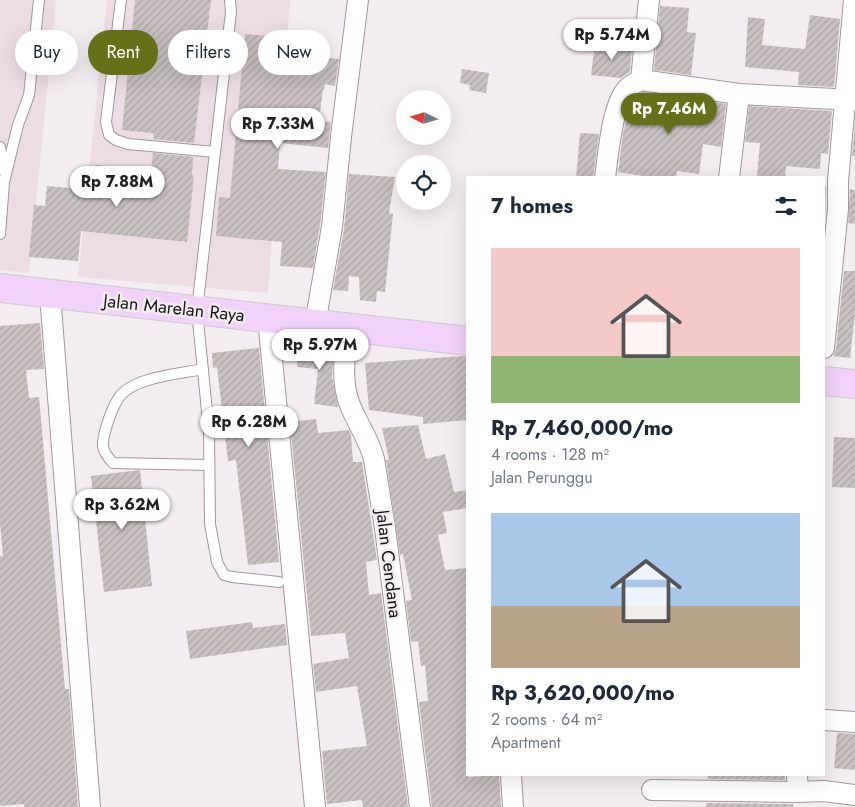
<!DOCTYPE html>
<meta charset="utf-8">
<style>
body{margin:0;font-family:Jost,sans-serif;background:#f2f2f3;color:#1f2937;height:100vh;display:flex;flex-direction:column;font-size:19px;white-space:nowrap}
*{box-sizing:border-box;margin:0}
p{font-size:16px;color:#747a83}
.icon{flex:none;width:28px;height:28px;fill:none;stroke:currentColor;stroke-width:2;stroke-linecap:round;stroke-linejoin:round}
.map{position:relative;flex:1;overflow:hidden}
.details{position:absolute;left:466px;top:176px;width:359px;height:600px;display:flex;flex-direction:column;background:#fff;border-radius:0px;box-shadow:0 5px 20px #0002}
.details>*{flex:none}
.banner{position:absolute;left:15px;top:30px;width:376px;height:45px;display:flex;gap:10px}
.needle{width:32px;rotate:275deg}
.fabs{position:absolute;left:396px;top:90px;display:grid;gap:10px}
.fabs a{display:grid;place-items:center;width:55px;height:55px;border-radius:50%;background:#fff;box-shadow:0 5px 20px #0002;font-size:25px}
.price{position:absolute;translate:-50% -42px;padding:0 11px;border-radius:18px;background:#fff;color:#222;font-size:16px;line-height:32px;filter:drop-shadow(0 1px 2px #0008)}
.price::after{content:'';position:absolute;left:50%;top:30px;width:15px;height:11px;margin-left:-8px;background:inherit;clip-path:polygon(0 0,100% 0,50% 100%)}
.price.selected{background:#657019;color:#fff}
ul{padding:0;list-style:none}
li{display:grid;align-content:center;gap:10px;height:265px;padding:0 25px}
li span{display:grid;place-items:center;height:155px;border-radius:0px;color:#555}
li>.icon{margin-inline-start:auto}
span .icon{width:90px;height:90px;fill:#fffc;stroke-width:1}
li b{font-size:21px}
h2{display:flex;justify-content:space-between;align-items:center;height:60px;padding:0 25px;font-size:21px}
.pill{padding:0 18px;border-radius:22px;background:#fff;box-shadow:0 5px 20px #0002;font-size:18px;line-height:45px}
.pill.selected{background:#657019;color:#fff}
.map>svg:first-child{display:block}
</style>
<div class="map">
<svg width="855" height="807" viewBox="0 0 855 807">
<defs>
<pattern id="building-hatch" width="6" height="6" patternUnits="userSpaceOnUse" patternTransform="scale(1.25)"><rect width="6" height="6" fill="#c9c1c1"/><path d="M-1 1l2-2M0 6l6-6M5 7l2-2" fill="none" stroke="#aca5a5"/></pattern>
</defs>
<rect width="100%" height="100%" fill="#f3ecf0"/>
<path fill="#ecdde5" d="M0 0H56L29 273 0 270Z
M107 0H290L268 293 78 277Z"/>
<path fill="url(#building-hatch)" d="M135 0H211L194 143 154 139 153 133 122 130Z
M660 6 689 8 687 32 696 33 691 75 654 70Z
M810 15 840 19 834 87 798 85 799 72 745 67 748 17 765 19 762 45 805 49Z
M245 34 290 38 289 54 339 59 335 86 325 84 324 90 323 89 319 121 331 122 328 148 280 143 278 169 326 172 320 225 313 268 280 266 282 242 216 236 219 197 230 198Z
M595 44 632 47 630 72 621 78 591 75Z
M462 69 489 73 486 93 469 90 470 85 460 83Z
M643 92 726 104 721 147 703 144 699 174 677 171 676 178H656L618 172 623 133 629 109 637 96Z
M749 106 832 111 828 154 821 153 820 169 786 166 785 178 757 176 760 143 745 142Z
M855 124V156H852Z
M580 133 599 134 593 178H576Z
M153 153 193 157 192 175 194 176 187 242 81 231 78 261 29 257 34 205 45 206 47 186 93 190 95 165 151 171Z
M349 174 395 177 389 213 393 214 385 292 377 291 376 302 360 300 359 277 349 276 348 291 333 290 344 229Z
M824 187H826L825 221 824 220Z
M850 189 855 190V224L848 223Z
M844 271H855V313L850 358 833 356 836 349Z
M40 323 44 369 26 370 29 398 39 397 65 689H69L78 807H24V804L0 806V556H3L0 523V326Z
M321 342 334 344 332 377 338 407 314 404 318 369 297 367 299 344 321 345Z
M259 348 279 562 248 565 236 460 228 461 217 367 213 368 212 353Z
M462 356H468V420L423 424V417L369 410 365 363Z
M316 419 318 433 349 430 351 435 353 462H362L377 560 366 562 369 595 381 593 408 807H363L362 800 327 804 322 751 367 746 357 686 316 692 313 664 349 658 345 633 311 636 290 422Z
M418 425 426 459 445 454 454 492 468 490V508L443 512 447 533 438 535 445 570 468 568V777L499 775 501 807H432L419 702 428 701 425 665 421 666 418 641 411 642 406 601 412 600 403 554 400 555 386 460H389L382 428Z
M834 437 855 438V488L832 487Z
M140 470 152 586 104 592 91 476Z
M252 622 253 628 285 624 287 645 190 659 186 631Z
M837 733 855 734V770L834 768Z
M708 775H785V780L708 779Z
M706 803 793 804V807H706Z"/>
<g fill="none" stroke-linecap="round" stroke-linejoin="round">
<g stroke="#a0989c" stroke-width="12">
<path id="lane" d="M121 0 106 122 109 135 116 140 128 144 215 152
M230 0 231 12 197 310 209 432 210 524 217 562 224 575 232 577 279 582
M0 147 4 171
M0 234 4 182 18 125 29 95 39 0
M203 369C180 374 131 377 118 399 112 408 109 418 106 428 101 445 101 450 113 463L209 465"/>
</g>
<g stroke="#a0989c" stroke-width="22">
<path id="street" d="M641 80 739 94 855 100
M641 80 649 0
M605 178C608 156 612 103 628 88 631 85 637 82 641 80
M729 178 739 94
M50 294 90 807
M268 318 315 807
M315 324 332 227 341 137 358 0
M349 327C345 353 340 380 350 405 357 423 369 439 374 459L385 528 420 807
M824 348 838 209V181L854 0
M824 720 855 722
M511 775 513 807
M797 775 798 792 824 791 855 795
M652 790 798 792"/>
</g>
<g stroke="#ccc" stroke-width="30">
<path id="primary" d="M0 288 468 341
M824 381 855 384"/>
</g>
<use href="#lane" stroke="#fff" stroke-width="10"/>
<use href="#street" stroke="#fff" stroke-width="20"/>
<use href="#primary" stroke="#f2d2fb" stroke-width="28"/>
</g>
<g text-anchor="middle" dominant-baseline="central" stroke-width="5" stroke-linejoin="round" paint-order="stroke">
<g font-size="18" fill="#181517" stroke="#f3ecf0">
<text transform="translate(174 308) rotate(6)">Jalan Marelan Raya</text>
<text transform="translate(389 564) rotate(83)">Jalan Cendana</text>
</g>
</g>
</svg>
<div class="fabs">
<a><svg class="needle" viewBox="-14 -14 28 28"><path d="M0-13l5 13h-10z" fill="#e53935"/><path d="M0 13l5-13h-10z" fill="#747a83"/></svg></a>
<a><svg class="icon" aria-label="locate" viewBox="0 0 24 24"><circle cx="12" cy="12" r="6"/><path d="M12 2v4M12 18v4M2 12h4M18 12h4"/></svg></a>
</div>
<b class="price" style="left:612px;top:61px">Rp 5.74M</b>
<b class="price selected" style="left:669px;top:135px">Rp 7.46M</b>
<b class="price" style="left:278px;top:150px">Rp 7.33M</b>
<b class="price" style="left:117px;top:208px">Rp 7.88M</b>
<b class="price" style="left:320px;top:371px">Rp 5.97M</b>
<b class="price" style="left:249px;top:448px">Rp 6.28M</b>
<b class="price" style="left:122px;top:531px">Rp 3.62M</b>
<div class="banner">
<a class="pill">Buy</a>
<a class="pill selected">Rent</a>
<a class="pill">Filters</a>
<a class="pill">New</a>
</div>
<section class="details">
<h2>7 homes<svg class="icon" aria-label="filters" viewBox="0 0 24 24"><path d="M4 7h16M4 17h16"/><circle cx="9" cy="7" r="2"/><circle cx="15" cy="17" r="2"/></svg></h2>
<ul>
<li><span style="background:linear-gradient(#f6c9c9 70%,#8fb573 0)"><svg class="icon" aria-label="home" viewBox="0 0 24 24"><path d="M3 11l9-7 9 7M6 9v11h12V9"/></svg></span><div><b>Rp 7,460,000/mo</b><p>4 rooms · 128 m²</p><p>Jalan Perunggu</p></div></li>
<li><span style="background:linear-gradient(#a9c7e8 60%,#b9a48a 0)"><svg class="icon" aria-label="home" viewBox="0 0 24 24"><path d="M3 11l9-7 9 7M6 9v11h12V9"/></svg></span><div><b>Rp 3,620,000/mo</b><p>2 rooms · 64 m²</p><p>Apartment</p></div></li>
</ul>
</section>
</div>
